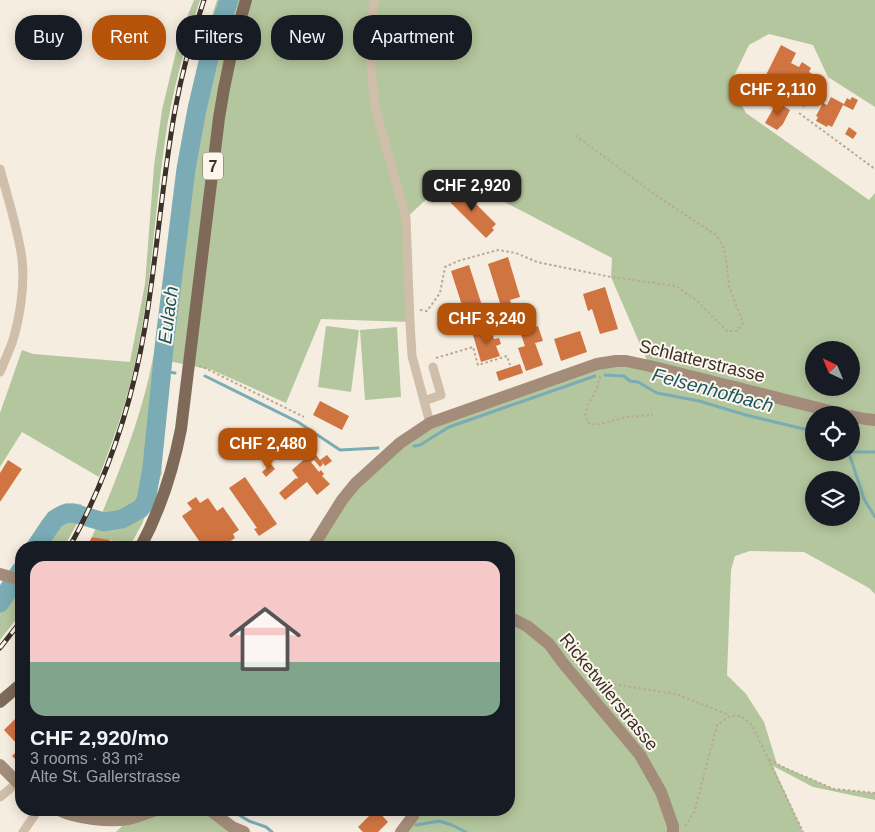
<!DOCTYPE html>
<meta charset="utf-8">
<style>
body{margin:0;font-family:Helvetica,sans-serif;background:#20242c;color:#f1f3f6;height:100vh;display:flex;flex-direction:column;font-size:19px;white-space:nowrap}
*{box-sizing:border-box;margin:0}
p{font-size:16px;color:#9ea1a6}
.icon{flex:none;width:28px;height:28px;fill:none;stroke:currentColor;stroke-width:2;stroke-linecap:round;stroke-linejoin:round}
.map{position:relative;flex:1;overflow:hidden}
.sheet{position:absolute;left:15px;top:541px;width:500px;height:275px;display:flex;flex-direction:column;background:#171b24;border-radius:20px;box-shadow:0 2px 12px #0003}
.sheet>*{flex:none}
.hud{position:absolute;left:15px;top:15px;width:500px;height:45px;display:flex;gap:10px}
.needle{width:32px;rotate:316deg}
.fabs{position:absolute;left:805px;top:341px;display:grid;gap:10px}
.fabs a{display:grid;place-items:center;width:55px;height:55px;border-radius:50%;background:#171b24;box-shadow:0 2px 12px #0003;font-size:25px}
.price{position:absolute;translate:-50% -42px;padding:0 11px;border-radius:10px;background:#b45309;color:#fff;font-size:16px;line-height:32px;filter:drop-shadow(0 1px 2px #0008)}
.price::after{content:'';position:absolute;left:50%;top:30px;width:15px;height:11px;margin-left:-8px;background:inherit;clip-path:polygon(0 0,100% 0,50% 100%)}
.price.on{background:#222;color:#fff}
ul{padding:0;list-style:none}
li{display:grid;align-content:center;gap:10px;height:265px;padding:0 15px}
li span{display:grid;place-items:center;height:155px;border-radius:15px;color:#555}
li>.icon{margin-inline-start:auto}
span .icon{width:90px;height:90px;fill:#fffc;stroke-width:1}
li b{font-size:21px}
.tag{padding:0 18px;border-radius:20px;background:#171b24;box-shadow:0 2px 12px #0003;font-size:18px;line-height:45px}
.tag.on{background:#b45309;color:#fff}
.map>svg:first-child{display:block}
</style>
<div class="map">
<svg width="875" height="832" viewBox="0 0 875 832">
<rect width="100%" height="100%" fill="#f5eddf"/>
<path fill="#b4c69d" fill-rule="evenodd" d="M194 0H200C185 46 172 92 165 140 154 217 151 296 133 372 125 408 112 443 99 477L22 432 0 467V413L22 350 33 354 130 362 145 284 154 166 162 110 180 35Z
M217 0H875V107L828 77 813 45 769 34 749 45 730 84 746 113 869 200 875 193V594L869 588 804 552 750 551 735 556 731 570 727 675 746 694 764 722 777 764 834 789 875 793V800L813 787 773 766 803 832H401L415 810H509V548L312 547 342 500 430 423 597 364 649 365 611 277 612 258 453 175 406 218 410 322 321 319 286 403 212 370 168 361 159 459 162 473 142 524 131 544 92 537C114 485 136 432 149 377 167 296 170 213 184 132 192 87 203 44 217 0ZM814 350H851V388H814ZM814 415H851V452H814ZM814 480H851V518H814Z
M326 326 359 330 351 392 318 387Z
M397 327 401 397 365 400 360 330Z
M66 503 81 504 85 509 64 547H25L42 520 53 509Z
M21 554V613L0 640V591L15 568 14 565Z
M156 810H210L244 832H116L130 818Z"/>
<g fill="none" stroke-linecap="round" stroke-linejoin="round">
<path stroke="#7bacb5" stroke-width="3" d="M162 371 175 373
M605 375 624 376 630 381 638 382 657 393 699 401 746 415 808 430 814 434
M205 376 298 422 340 450 378 448
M414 446 420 445 449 427 595 376
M842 452H875
M849 453 864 499 875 517
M231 810 249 821 266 827 272 832
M416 825 439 821 452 825 466 832"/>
<path stroke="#7bacb5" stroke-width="19" d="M35 548 55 519 64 514 73 513 104 522 122 519 140 509 145 503 147 496 152 467 165 339 186 169 197 109 209 58 229 0
M0 603 21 570"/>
</g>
<path fill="#d07442" d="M781 45 796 53 791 63 799 67 802 62 811 68 809 72 820 78 804 107 788 99 791 93 764 79Z
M831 97 844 104 847 98 850 100 852 97 858 100 853 110 843 105 832 127 828 125 827 127 816 121 818 117 816 116 823 103 827 105Z
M777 102 790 110 783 124 777 130 765 123Z
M849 127 857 133 853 139 845 134Z
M458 186 496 224 492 228 494 230 486 238 446 198Z
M508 257 520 297 510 300 516 320 504 324 498 304 500 303 488 264Z
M469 265 486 318 468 324 451 271Z
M605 287 618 329 600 334 592 309 588 311 583 294Z
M538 326 543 341 535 343 543 365 526 371 518 348 525 346 520 332Z
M491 329 494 339 499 338 501 344 496 346 500 356 481 362 473 335Z
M580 331 587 352 561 361 554 339Z
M520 364 523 373 499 381 496 372Z
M320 401 349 416 342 430 313 415Z
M311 448 320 460 327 455 332 461 325 466 321 460 323 464 320 467 314 460 311 462 319 472 321 470 324 474 322 476 330 484 317 495 307 482 285 500 279 493 296 478 297 479 298 478 292 470 307 457 304 453Z
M8 460 22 469 0 502V473Z
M271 464 275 469 266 477 262 472Z
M245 477 277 524 259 536 254 529 257 528 229 488Z
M196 497 200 503 208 498 217 511 223 507 239 530 233 534 235 538 220 548H204L182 516 192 509 187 503Z
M92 537 110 540 105 548H86Z
M21 713V738L16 743 4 730Z
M21 747V765L12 756Z
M375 810H377L388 822 378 832H363L358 827Z"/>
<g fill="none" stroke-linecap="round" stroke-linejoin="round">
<path stroke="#bba893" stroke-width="2" stroke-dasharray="2.5 2.5" stroke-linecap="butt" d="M799 113 875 169
M420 310 427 311 440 293 445 267 458 261 498 250 516 253 537 262 611 277 676 286 696 300 727 331H737L743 323 729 286 726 259 723 246 716 235 654 194 575 135
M436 358 473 347 478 365 507 356 510 365
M199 366 203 367 304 417
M600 376 597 389 588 405 585 416 589 423 596 425 626 417 653 415
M586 673 612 684 676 694 729 715
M769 760 787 769 834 789 875 793
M309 810 314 813 316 810
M685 826 694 813 717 725 730 716H741L752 725 803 832"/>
<path stroke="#cfbea9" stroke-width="9" d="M374 0 369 47 375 107 406 218 410 322 412 356 430 423
M0 169C8 199 18 229 22 259 25 285 20 318 12 343 8 353 4 363 0 372
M424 401 441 395 433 367
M0 797 17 783
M23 832 38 810"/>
<path stroke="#a38d7a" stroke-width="12" d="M851 416 865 419 875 420
M312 548 342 500 355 484 400 443 430 423 597 364 616 361H626L650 366 846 415
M0 574 21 580
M509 617 527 626 549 644 563 663 640 755 661 792 673 826V832
M0 765 21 786
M59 810C78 819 108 822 129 819 138 817 147 813 156 810
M210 810 232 827 244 832
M401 832 413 816 415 810"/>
<path stroke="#7f6a59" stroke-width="12" d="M140 548C160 511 173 470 181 429L219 118C225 78 234 39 246 0
M0 702 21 684"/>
<g stroke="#3b312a" stroke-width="5">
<path id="rail" d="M69 548C107 479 132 404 145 327 157 255 162 182 175 110 182 72 192 36 204 0
M0 648 21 621"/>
</g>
<use href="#rail" stroke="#fcf6ec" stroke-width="3" stroke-dasharray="9" stroke-linecap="butt"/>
</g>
<g text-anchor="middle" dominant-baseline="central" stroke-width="4" stroke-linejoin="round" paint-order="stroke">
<rect fill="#fcf6ec" stroke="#756c64" stroke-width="1" x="203" y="152.5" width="20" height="27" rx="4"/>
<g font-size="16" font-weight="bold" fill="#3b312a">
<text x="213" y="166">7</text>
</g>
<g font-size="18" fill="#3b312a" stroke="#fcf6ec">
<text transform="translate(702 361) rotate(14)">Schlatterstrasse</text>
<text transform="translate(609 692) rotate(51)">Ricketwilerstrasse</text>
</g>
<g font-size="19" font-style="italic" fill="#1b5561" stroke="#fcf6ec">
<text transform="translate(168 315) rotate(-83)">Eulach</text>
<text transform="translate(713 390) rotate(15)">Felsenhofbach</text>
</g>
</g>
</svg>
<div class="fabs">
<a><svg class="needle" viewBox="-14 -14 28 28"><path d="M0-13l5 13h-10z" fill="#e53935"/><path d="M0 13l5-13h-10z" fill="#9ea1a6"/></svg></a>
<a><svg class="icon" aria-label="locate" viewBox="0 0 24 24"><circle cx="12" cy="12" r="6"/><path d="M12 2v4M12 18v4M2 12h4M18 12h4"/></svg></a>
<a><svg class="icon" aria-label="layers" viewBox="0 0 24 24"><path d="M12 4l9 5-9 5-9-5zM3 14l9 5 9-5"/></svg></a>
</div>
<b class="price" style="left:778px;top:116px">CHF 2,110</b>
<b class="price on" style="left:472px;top:212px">CHF 2,920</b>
<b class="price" style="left:487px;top:345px">CHF 3,240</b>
<b class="price" style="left:268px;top:470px">CHF 2,480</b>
<div class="hud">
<a class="tag">Buy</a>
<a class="tag on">Rent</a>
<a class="tag">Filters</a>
<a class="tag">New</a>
<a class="tag">Apartment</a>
</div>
<section class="sheet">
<ul>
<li><span style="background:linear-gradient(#f6c9c9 65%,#7fa58c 0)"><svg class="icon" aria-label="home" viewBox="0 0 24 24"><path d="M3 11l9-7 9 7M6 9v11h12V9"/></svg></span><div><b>CHF 2,920/mo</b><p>3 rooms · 83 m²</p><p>Alte St. Gallerstrasse</p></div></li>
</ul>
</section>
</div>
